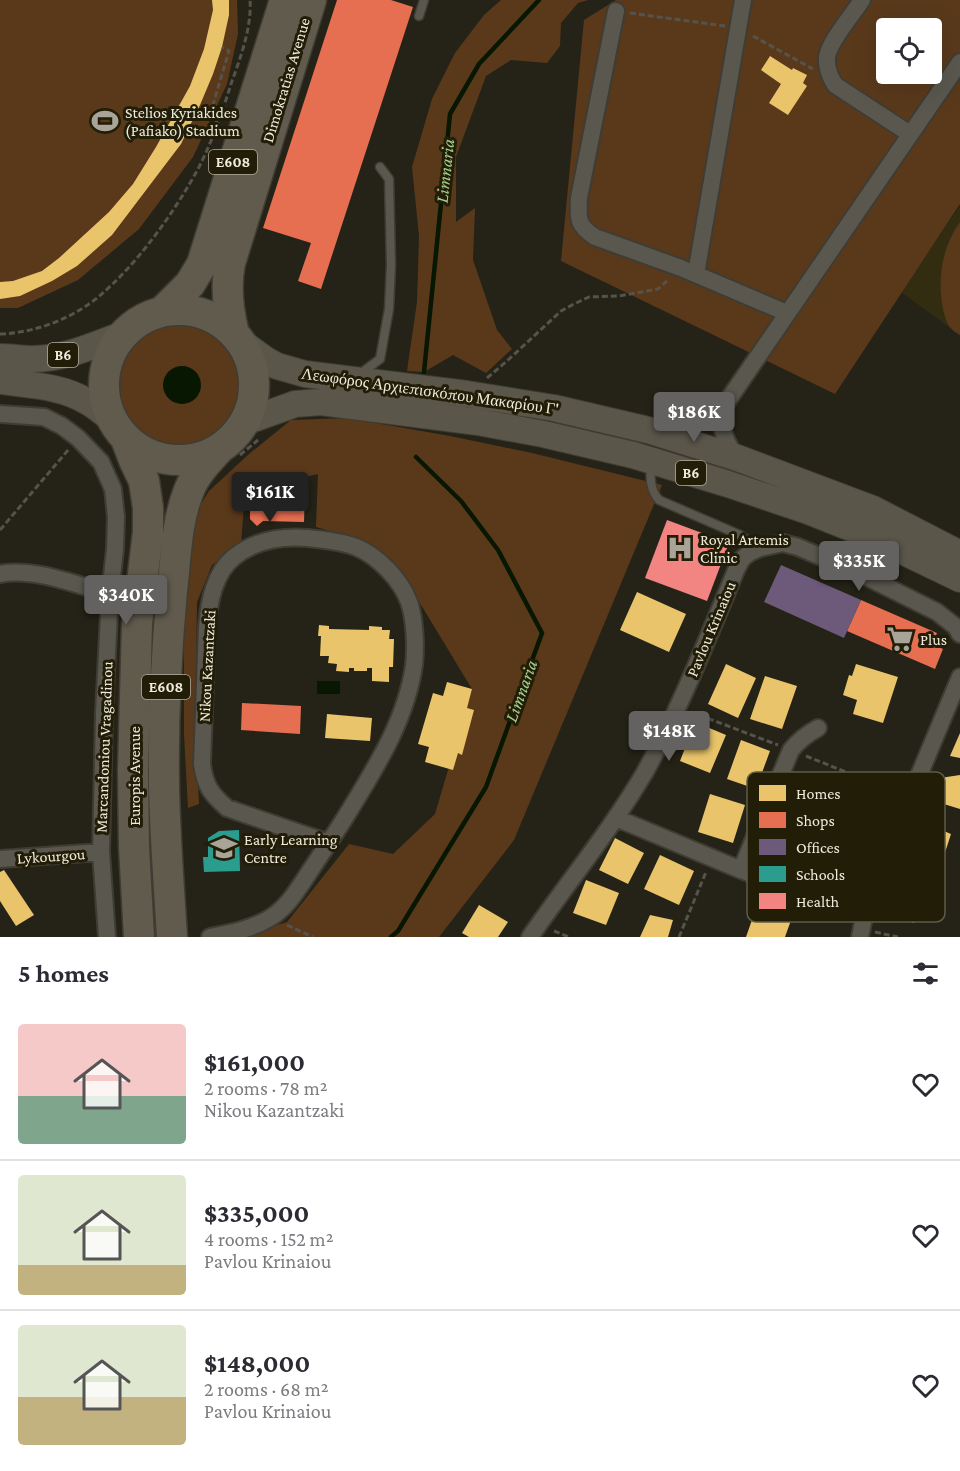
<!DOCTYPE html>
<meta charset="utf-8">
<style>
body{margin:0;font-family:"Crimson Pro",serif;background:#f7f7f7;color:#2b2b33;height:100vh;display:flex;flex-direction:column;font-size:22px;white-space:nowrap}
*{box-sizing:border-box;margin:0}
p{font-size:20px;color:#7c7c81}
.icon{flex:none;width:33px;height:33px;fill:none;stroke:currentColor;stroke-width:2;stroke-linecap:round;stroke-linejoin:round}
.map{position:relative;height:937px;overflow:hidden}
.details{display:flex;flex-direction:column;background:#fff;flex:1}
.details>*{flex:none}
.buttons{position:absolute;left:876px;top:18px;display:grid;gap:12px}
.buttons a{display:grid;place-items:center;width:66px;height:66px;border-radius:6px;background:#fff;box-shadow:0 6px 24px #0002;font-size:30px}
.price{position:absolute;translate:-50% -51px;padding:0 14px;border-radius:6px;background:#636260;color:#fff;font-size:20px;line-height:39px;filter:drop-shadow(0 2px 3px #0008)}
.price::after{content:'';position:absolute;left:50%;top:36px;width:18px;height:14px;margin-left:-9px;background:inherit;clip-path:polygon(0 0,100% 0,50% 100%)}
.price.current{background:#222;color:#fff}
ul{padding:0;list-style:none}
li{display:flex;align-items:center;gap:18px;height:150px;padding:0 18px}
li+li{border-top:2px solid #e1e1e2}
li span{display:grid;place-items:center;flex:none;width:168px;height:120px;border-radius:6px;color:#555}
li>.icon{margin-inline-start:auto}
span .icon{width:72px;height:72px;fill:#fffc;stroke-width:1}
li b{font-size:26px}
h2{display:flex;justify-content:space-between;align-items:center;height:72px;padding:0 18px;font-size:26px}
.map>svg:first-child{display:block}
</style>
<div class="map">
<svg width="960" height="937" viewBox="0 0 960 937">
<rect width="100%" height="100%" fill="#252317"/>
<path fill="#322d11" d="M960 206V335L901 292Z"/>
<path fill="#5a391b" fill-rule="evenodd" d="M0 0H237L238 34 227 84 193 157 139 229 78 280 18 308H0Z
M501 0H588L578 3 561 23 560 46 547 63 511 60 486 76 456 157V222L475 208 473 260 497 330 512 349 486 373 453 355 424 372 407 371 417 302 419 236 412 167 432 99 455 53 484 15Z
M616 0H960V204L835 394 561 261 584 20ZM886 28H932V74H886Z
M960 222V335C956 333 952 330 949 326 944 317 942 305 941 294 939 268 945 243 960 222Z
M116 384a64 64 0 1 1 128 0a64 64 0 1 1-128 0Z
M347 418 450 436 532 453 662 485 514 840 439 937H240L287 922 349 844 393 854 435 814 472 689 415 595 391 559 363 540 316 527 318 474 245 492 241 544 212 565 197 602 195 724 199 804 188 808 184 734V621L196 512 209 491 249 454 291 420Z"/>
<path fill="#081702" d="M163 385a19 19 0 1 1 38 0a19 19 0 1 1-38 0Z
M317 681H340V694H317Z"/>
<path fill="#e9c46a" d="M212 0H229V15L222 47 213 74 200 105 181 144 112 235 77 266 52 281 20 296 0 299V282L13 281 42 271 59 258 109 212 133 184 156 147 190 86 204 49 213 10Z
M770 56 792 70 793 68 807 75 803 83 807 86 788 115 769 103 781 84 761 70Z
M637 592 686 614 669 652 620 630Z
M319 625 329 626V629L369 630V626L382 627V630H390L389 639H394L393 667H389V682L372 681V668H367V671H354V668H349V672L336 671 337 664 328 663 329 656H320L321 636H318Z
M726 664 756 678 738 718 708 704Z
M856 664 898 677 883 723 853 714 857 700 843 695 849 675 852 676Z
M765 676 797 686 782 729 750 719Z
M447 682 472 689 467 708 474 710 462 755 458 753 453 770 425 762 429 747 418 744 433 693 443 696Z
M327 714 372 718 370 741 325 738Z
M695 722 726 735 710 773 680 761Z
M960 733V758L950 756Z
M741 740 770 751 756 789 727 779Z
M960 775V809L934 801 940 778Z
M710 794 745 805 733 843 698 832Z
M920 821 951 834 941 865 908 849Z
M615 838 644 853 628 884 599 870Z
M660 855 694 871 679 905 644 889Z
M4 870 34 915 16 926 0 901V872Z
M586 880 619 893 606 925 573 913Z
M760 897 795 909 785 937H746Z
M896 897 921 907 914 923 888 914Z
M479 905 508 922 498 937H469L462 933Z
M650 915 673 920 668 937H640Z"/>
<path fill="#e76f51" d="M337 0H391L413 7 321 289 298 281 311 243 263 228Z
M305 489 304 522 263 521 257 526 250 519V504L255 497H273L274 493Z
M861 600 937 633 932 644 943 649 935 669 847 631Z
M242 703 301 706 300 734 241 730Z"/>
<path fill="#6d597a" d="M781 565 861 600 844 638 764 602Z"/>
<path fill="#2a9d8f" d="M239 830 240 871 204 872 203 857H208V838L219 831Z"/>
<path fill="#f28482" d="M667 520 729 543 707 601 645 578Z"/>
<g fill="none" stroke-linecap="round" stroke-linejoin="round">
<path stroke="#081702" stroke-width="4.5" d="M424 372 450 114 479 64 539 0
M391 937 398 931 486 787 542 633 498 550 461 501 416 457"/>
<g stroke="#3f3c33" stroke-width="11">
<path id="lane" d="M419 16 424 0
M360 374 380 359 389 309 391 265 389 179 380 167
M651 465C650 478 650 490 659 500L740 535 759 548"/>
</g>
<g stroke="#3f3c33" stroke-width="20">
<path id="street" d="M862 0C853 14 829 42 827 57 826 67 830 77 835 85L910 134
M616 11 579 198C578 219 577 225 595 237L681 268 787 313
M696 274 743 0
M724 406C719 431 724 436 735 457
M0 414 44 417 62 426 78 438 101 462 113 489 116 517 115 549 110 594 104 713 101 852 107 937
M663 429C689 429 704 422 724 406L960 62
M0 574C33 567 77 585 110 594
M616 818 741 870 864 917
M0 859 101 852
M741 870 791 750C799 740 807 734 818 728
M210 937C231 933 252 929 270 918 287 908 298 889 308 874 320 856 332 838 343 821 373 772 406 722 414 665 416 647 415 619 409 602 401 580 378 556 356 547 341 541 324 540 308 538 282 536 255 540 234 557 214 573 209 602 207 627L202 764C205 786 211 794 227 808L329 843
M530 937C568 882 611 830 645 772 681 707 708 637 737 568L742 559 749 553 760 548 783 543 798 547 861 574 937 612 956 627 960 634
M860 937 864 917 910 797 960 677"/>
</g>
<g stroke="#3f3c33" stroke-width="28">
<path id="primary" d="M241 342 266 360 277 366 305 374 467 394 554 408 648 430 735 457 873 509 960 554
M0 357C11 357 22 359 33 359 64 359 95 345 124 334
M0 381C30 385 62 386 88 402 97 407 104 414 112 419
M245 422 295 404 321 402 478 422 543 434 633 455 728 484 808 511 873 537 960 579"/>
</g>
<g stroke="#3f3c33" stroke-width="33">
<path id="highway" d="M104 385a75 75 0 1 1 150 0a75 75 0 1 1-150 0Z
M162 312 190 284 202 264 285 0
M234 334C228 310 225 287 230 263L311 0
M126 439 134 460 144 481 148 508V532L137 624 133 770 134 847 139 937
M172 937C169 887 165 837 164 787 163 722 166 656 172 591 176 559 176 524 188 493 194 475 207 462 219 449"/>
</g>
<path stroke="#55534b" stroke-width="3" stroke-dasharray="6 3" stroke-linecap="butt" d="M630 13 725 26
M753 36 813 69
M217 123 212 108 229 51 222 47
M0 334C34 333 71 319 97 298 136 266 174 213 198 169 212 142 222 113 231 84 240 59 252 27 250 0
M487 378 507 361 561 311 574 304 589 297 619 296 658 289 669 279
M240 455 258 440
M0 530 69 449
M691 712 778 745
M806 756 898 793
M287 925 313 937
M554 931 569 937
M875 932 898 937
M679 937 706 872"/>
<use href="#lane" stroke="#59574e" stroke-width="8"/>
<use href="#street" stroke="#59574e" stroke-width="16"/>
<use href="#primary" stroke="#5b564a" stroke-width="26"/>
<use href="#highway" stroke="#615b4d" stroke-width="30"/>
</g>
<defs>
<g id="stadium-bare" transform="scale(2.07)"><path d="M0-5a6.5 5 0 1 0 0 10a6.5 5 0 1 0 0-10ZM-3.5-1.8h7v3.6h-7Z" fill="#a8a598" stroke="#221d07" stroke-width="2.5" paint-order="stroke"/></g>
<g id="hospital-bare" transform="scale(2.07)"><path d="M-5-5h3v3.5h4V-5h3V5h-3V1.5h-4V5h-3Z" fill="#a8a598" stroke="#221d07" stroke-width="2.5" paint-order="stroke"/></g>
<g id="supermarket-bare" transform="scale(2.07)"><path d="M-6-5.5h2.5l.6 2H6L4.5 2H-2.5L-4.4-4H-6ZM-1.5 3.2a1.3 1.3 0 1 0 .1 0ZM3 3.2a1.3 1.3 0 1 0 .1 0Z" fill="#a8a598" stroke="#221d07" stroke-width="2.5" paint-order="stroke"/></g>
<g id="school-bare" transform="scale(2.07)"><path d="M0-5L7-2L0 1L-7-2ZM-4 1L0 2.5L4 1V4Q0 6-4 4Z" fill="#a8a598" stroke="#221d07" stroke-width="2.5" paint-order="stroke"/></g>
</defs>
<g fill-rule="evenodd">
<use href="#stadium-bare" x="105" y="121"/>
<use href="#hospital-bare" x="680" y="548"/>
<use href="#supermarket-bare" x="900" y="639"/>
<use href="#school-bare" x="224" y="848"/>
</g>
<g text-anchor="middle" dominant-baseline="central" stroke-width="6" stroke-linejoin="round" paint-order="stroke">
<g fill="#221d07" stroke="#b1ad9d" stroke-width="1.5">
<rect x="209" y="150" width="48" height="24" rx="4.5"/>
<rect x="48" y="343" width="30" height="24" rx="4.5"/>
<rect x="676" y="461" width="30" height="24" rx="4.5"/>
<rect x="142" y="675" width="48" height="24" rx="4.5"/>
</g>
<g font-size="15" font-weight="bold" fill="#eeebdd">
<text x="233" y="162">E608</text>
<text x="63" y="355">B6</text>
<text x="691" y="473">B6</text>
<text x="166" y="687">E608</text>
</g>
<g font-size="16" fill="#eeebdd" stroke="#221d07">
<text transform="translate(286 80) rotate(-73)">Dimokratias Avenue</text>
<text transform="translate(430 391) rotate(8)">Λεωφόρος Αρχιεπισκόπου Μακαρίου Γ'</text>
<text transform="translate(711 629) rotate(-67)">Pavlou Krinaiou</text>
<text transform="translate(207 666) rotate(-87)">Nikou Kazantzaki</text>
<text transform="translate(104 747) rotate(-88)">Marcandoniou Vragadinou</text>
<text transform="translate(134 776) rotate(-90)">Europis Avenue</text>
<text transform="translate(51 856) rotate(-4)">Lykourgou</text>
</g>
<g font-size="16" fill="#eeebdd" stroke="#221d07" text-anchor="start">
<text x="125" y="112">Stelios Kyriakides<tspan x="125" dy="18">(Pafiako) Stadium</tspan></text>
<text x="700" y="539">Royal Artemis<tspan x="700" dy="18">Clinic</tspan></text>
<text x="920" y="639">Plus</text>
<text x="244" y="839">Early Learning<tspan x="244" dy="18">Centre</tspan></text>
</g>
<g font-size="18" font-style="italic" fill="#a3ce8c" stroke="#221d07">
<text transform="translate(445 171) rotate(-84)">Limnaria</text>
<text transform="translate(521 691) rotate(-70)">Limnaria</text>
</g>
</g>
<rect x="747" y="772" width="198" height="150" rx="9" fill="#221d07" stroke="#5f5b47" stroke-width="1.5"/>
<rect x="759" y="785" width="27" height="16" fill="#e9c46a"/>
<rect x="759" y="812" width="27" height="16" fill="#e76f51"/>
<rect x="759" y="839" width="27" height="16" fill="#6d597a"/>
<rect x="759" y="866" width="27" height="16" fill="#2a9d8f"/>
<rect x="759" y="893" width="27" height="16" fill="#f28482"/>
<g font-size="16" fill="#eeebdd">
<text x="796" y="799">Homes</text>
<text x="796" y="826">Shops</text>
<text x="796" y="853">Offices</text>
<text x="796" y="880">Schools</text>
<text x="796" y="907">Health</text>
</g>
</svg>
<div class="buttons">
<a><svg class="icon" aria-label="locate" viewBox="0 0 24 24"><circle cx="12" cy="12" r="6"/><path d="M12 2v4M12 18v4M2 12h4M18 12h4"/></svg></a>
</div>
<b class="price" style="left:694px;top:443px">$186K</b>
<b class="price current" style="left:270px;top:523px">$161K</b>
<b class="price" style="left:859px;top:592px">$335K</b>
<b class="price" style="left:126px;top:626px">$340K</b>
<b class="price" style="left:669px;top:762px">$148K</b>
</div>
<section class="details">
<h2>5 homes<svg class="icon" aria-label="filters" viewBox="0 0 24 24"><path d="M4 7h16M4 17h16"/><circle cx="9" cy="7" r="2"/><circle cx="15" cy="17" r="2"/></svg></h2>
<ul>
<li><span style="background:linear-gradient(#f6c9c9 60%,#7fa58c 0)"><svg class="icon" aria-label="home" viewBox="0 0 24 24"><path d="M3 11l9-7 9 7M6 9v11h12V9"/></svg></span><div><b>$161,000</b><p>2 rooms · 78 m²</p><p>Nikou Kazantzaki</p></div><svg class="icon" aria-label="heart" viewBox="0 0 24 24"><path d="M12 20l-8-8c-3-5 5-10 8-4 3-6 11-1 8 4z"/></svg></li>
<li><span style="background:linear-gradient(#dfe7d0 75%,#c2b280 0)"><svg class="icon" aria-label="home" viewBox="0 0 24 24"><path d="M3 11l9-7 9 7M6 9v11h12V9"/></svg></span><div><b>$335,000</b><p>4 rooms · 152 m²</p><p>Pavlou Krinaiou</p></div><svg class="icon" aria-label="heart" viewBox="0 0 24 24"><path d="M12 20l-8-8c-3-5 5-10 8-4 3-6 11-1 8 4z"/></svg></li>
<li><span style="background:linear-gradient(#dfe7d0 60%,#c2b280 0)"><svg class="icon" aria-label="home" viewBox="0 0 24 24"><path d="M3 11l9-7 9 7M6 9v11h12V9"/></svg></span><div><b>$148,000</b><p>2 rooms · 68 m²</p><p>Pavlou Krinaiou</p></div><svg class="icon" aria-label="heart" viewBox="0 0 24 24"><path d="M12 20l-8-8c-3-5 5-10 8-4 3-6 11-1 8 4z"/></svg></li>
</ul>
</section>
